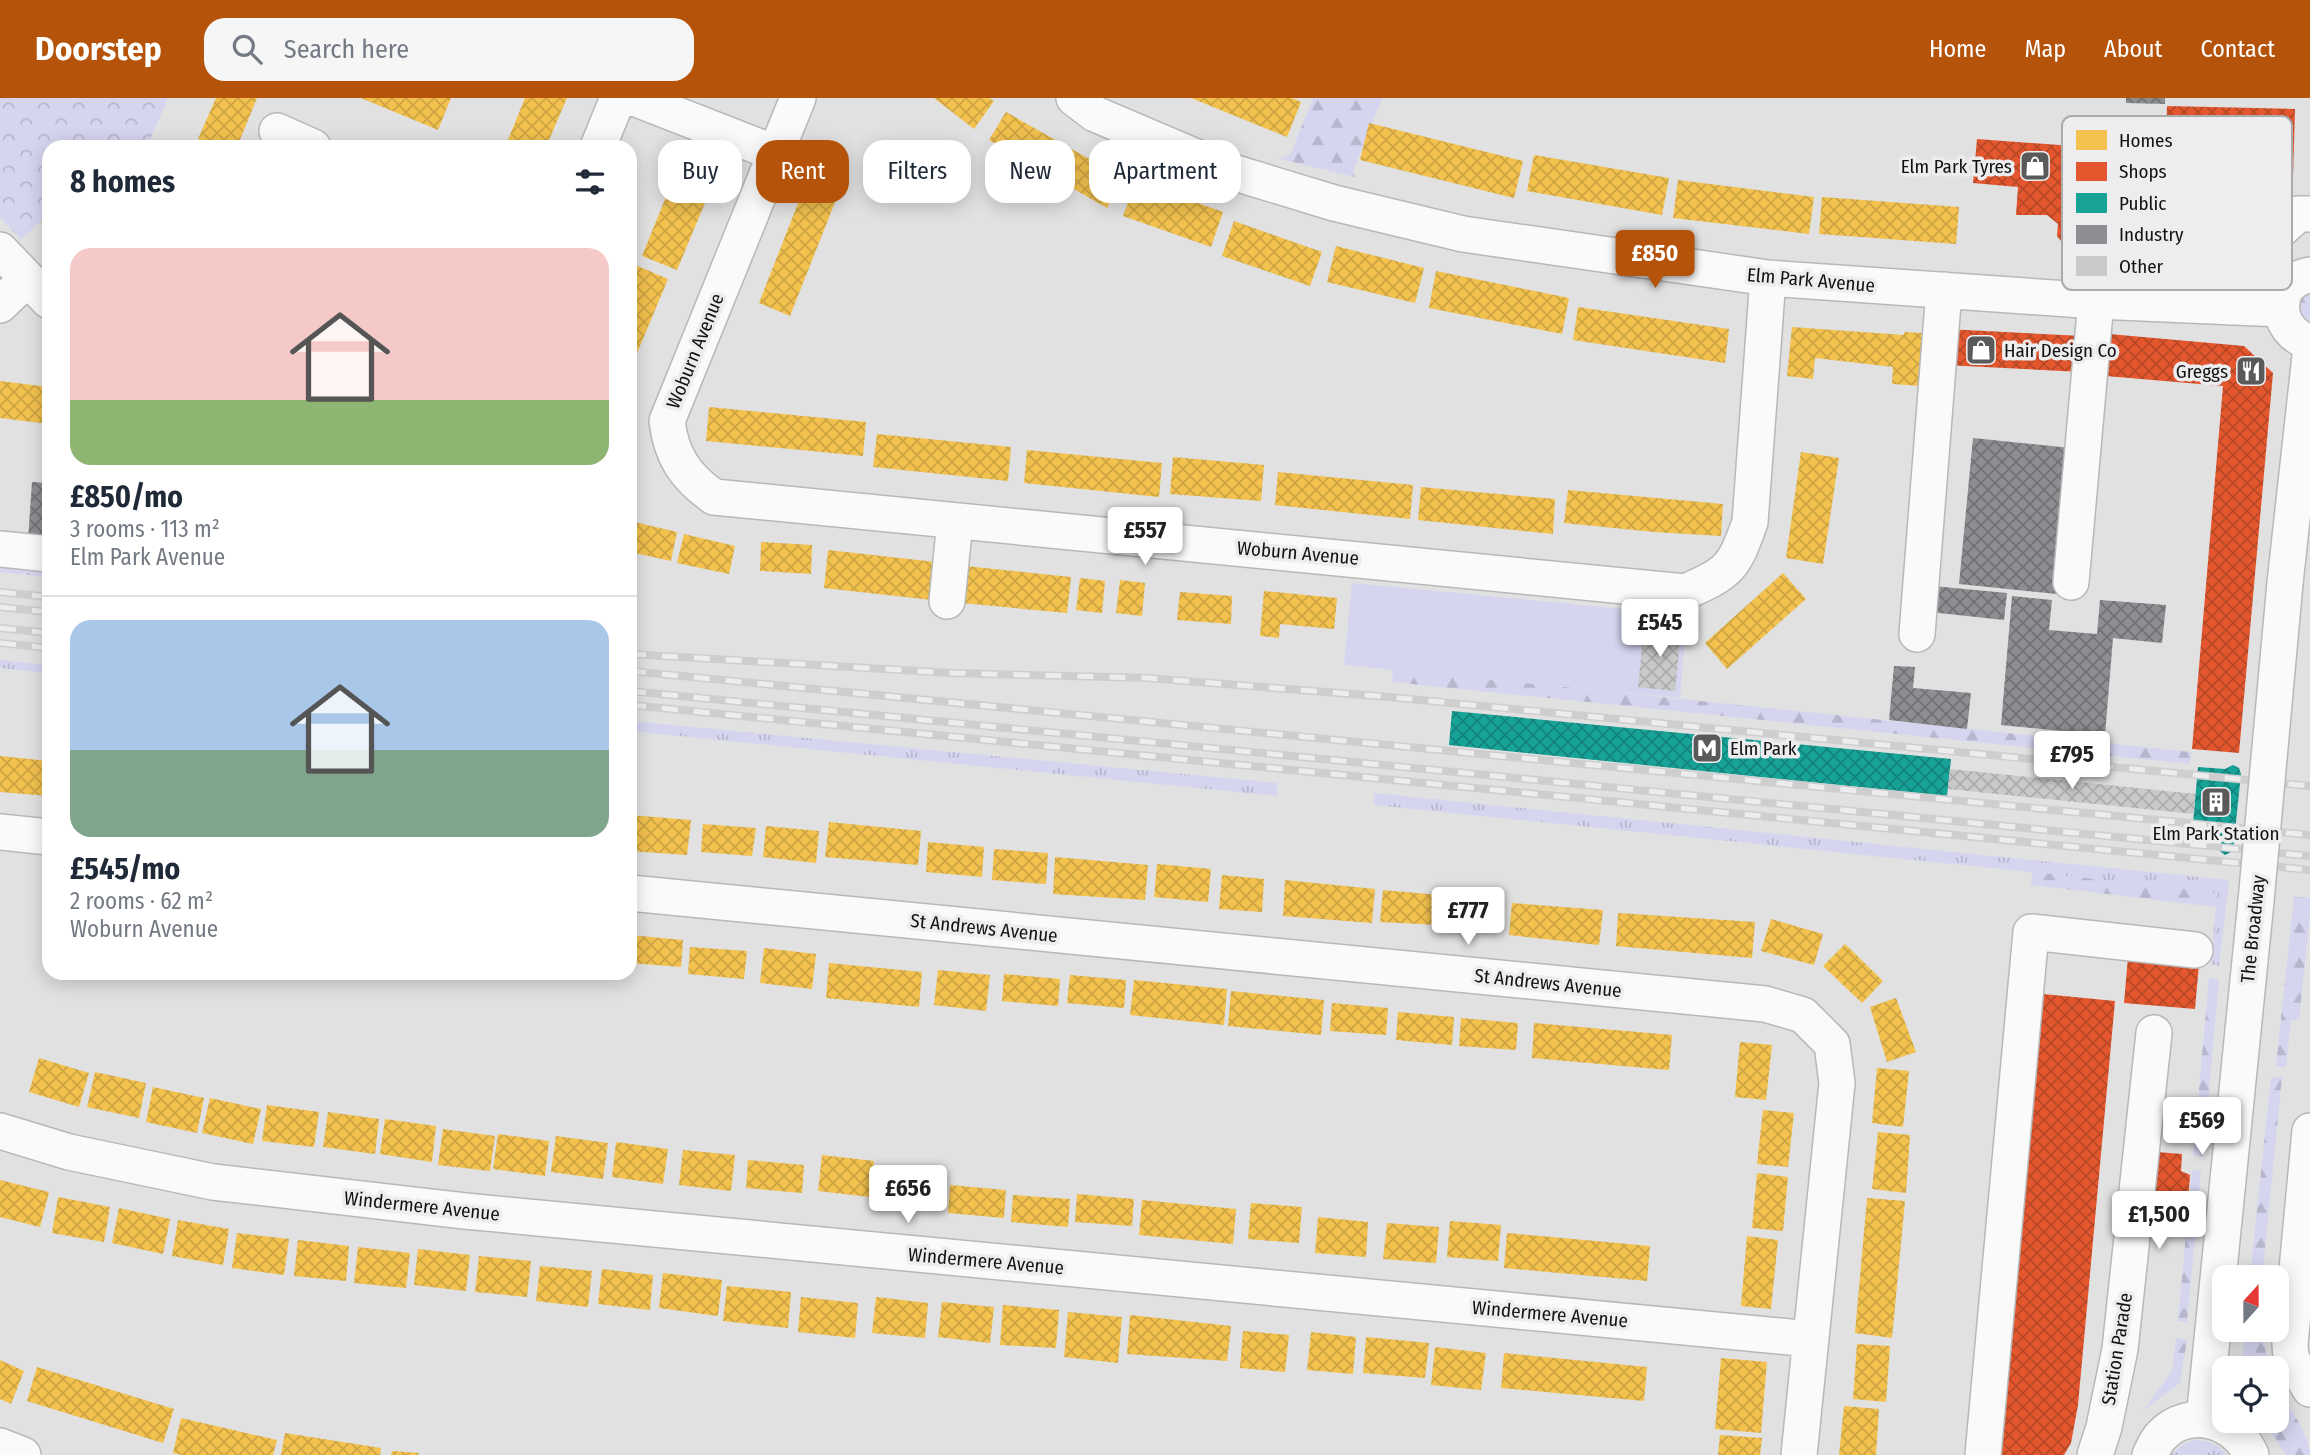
<!DOCTYPE html>
<meta charset="utf-8">
<style>
body{margin:0;font-family:"Fira Sans Condensed",sans-serif;background:#f6f6f7;color:#1f2937;height:100vh;display:flex;flex-direction:column;font-size:26px;white-space:nowrap}
*{box-sizing:border-box;margin:0}
p{font-size:23px;color:#747a83}
.icon{flex:none;width:38px;height:38px;fill:none;stroke:currentColor;stroke-width:2;stroke-linecap:round;stroke-linejoin:round}
.map{position:relative;flex:1;overflow:hidden}
.details{position:absolute;left:42px;top:42px;width:595px;height:840px;display:flex;flex-direction:column;background:#fff;border-radius:21px;box-shadow:0 4px 18px #0003}
.details>*{flex:none}
.top-card{position:absolute;left:658px;top:42px;width:665px;height:63px;display:flex;gap:14px}
.needle{width:46px;rotate:21deg}
.tools{position:absolute;left:2212px;top:1167px;display:grid;gap:14px}
.tools a{display:grid;place-items:center;width:77px;height:77px;border-radius:14px;background:#fff;box-shadow:0 4px 18px #0003;font-size:35px}
.price{position:absolute;translate:-50% -60px;padding:0 16px;border-radius:7px;background:#fff;color:#222;font-size:23px;line-height:46px;filter:drop-shadow(0 2px 4px #0008)}
.price::after{content:'';position:absolute;left:50%;top:42px;width:21px;height:16px;margin-left:-10px;background:inherit;clip-path:polygon(0 0,100% 0,50% 100%)}
.price.selected{background:#b45309;color:#fff}
ul{padding:0;list-style:none}
li{display:grid;align-content:center;gap:14px;height:371px;padding:0 28px}
li+li{border-top:2px solid #e0e1e3}
li span{display:grid;place-items:center;height:217px;border-radius:21px;color:#555}
li>.icon{margin-inline-start:auto}
span .icon{width:126px;height:126px;fill:#fffc;stroke-width:1}
li b{font-size:30px}
h2{display:flex;justify-content:space-between;align-items:center;height:84px;padding:0 28px;font-size:30px}
.chip{padding:0 24px;border-radius:21px;background:#fff;box-shadow:0 4px 18px #0003;font-size:24px;line-height:63px}
.chip.selected{background:#b45309;color:#fff}
header{display:flex;align-items:center;gap:42px;box-sizing:border-box;height:98px;padding:0 35px;background:#b45309;color:#fff}
header strong{font-size:33px}
nav{display:flex;gap:38px;margin-inline-start:auto;font-size:24px}
.search{width:490px;height:63px;background:#f6f6f7;display:flex;align-items:center;gap:18px;box-sizing:border-box;padding:0 24px;border-radius:21px;color:#747a83;font-size:26px}
.map>svg:first-child{display:block}
</style>
<header>
<strong>Doorstep</strong>
<div class="search"><svg class="icon" aria-label="search" viewBox="0 0 24 24"><circle cx="10" cy="10" r="6"/><path d="M15 15l6 6"/></svg>Search here</div>
<nav><a>Home</a><a>Map</a><a>About</a><a>Contact</a></nav>
</header>
<div class="map">
<svg width="2310" height="1357" viewBox="0 0 2310 1357">
<defs>
<pattern id="grass-tufts" width="24" height="20" patternUnits="userSpaceOnUse" patternTransform="scale(1.75)"><rect width="24" height="20" fill="#d5d5f0"/><path d="M3 7l-1-3M5 7V3M7 7l1-3M15 17l-1-3M17 17v-4M19 17l1-3" fill="none" stroke="#b6b6cd"/></pattern>
<pattern id="forest-firs" width="22" height="20" patternUnits="userSpaceOnUse" patternTransform="scale(1.75)"><rect width="22" height="20" fill="#d5d5f0"/><path d="M5 1l3.5 6h-7zM16 11l3.5 6h-7z" fill="#b6b6cd"/></pattern>
<pattern id="park-crowns" width="20" height="18" patternUnits="userSpaceOnUse" patternTransform="scale(1.75)"><rect width="20" height="18" fill="#d5d5f0"/><path d="M2 6a3 3 0 1 1 6 0M12 15a3 3 0 1 1 6 0" fill="none" stroke="#b6b6cd"/></pattern>
<pattern id="homes-cross-hatch" width="8" height="8" patternUnits="userSpaceOnUse" patternTransform="scale(1.75)"><rect width="8" height="8" fill="#f2c14e"/><path d="M0 0l8 8M0 8l8-8" fill="none" stroke="#cea543"/></pattern>
<pattern id="shops-cross-hatch" width="8" height="8" patternUnits="userSpaceOnUse" patternTransform="scale(1.75)"><rect width="8" height="8" fill="#e4572e"/><path d="M0 0l8 8M0 8l8-8" fill="none" stroke="#b74726"/></pattern>
<pattern id="public-cross-hatch" width="8" height="8" patternUnits="userSpaceOnUse" patternTransform="scale(1.75)"><rect width="8" height="8" fill="#17a398"/><path d="M0 0l8 8M0 8l8-8" fill="none" stroke="#13837b"/></pattern>
<pattern id="industry-cross-hatch" width="8" height="8" patternUnits="userSpaceOnUse" patternTransform="scale(1.75)"><rect width="8" height="8" fill="#8d8d92"/><path d="M0 0l8 8M0 8l8-8" fill="none" stroke="#727276"/></pattern>
<pattern id="building-cross-hatch" width="8" height="8" patternUnits="userSpaceOnUse" patternTransform="scale(1.75)"><rect width="8" height="8" fill="#c9c9ca"/><path d="M0 0l8 8M0 8l8-8" fill="none" stroke="#acacad"/></pattern>
</defs>
<rect width="100%" height="100%" fill="#e1e1e2"/>
<path fill="url(#grass-tufts)" d="M0 562 49 567V575L0 570Z
M630 623 1277 685V698L630 633Z
M1374 695 2229 782 2219 868 2211 866 2217 795 2032 774 1374 707Z
M2194 1342C2207 1342 2218 1346 2227 1357H2171L2183 1346Z"/>
<path fill="url(#forest-firs)" d="M1313 0H1382L1353 73 1355 79 1276 60 1285 59 1291 55Z
M2310 195V231L2296 209 2302 199Z
M0 460 49 465V479L0 474Z
M1393 571 2191 654 2190 666 1392 584Z
M2032 774 2218 795 2216 809 2031 787Z
M2294 799 2310 800V816L2299 922H2291L2286 969 2276 968Z
M2209 880 2219 881 2203 1058 2193 1057Z
M2271 979H2282L2262 1179H2250Z
M2192 1072 2201 1073 2187 1224 2178 1223Z
M2245 1232H2267L2264 1245 2269 1270 2242 1266Z
M2176 1240 2187 1242 2180 1285 2143 1313 2172 1273Z
M2277 1295C2291 1308 2309 1337 2310 1357H2286L2264 1323H2277Z"/>
<path fill="url(#park-crowns)" d="M0 0H168L147 49H49V115L21 142 0 119Z"/>
<path fill="#d5d5f0" d="M1352 485 1687 517 1680 600 1344 567Z"/>
<path fill="url(#homes-cross-hatch)" d="M216 0H257L237 49H217L198 41Z
M361 0H451L438 32Z
M525 0H567L546 49H505Z
M934 0H989L994 3 974 31Z
M1191 0H1292L1301 4 1287 39Z
M1006 14 1123 80 1107 110 989 42Z
M1369 25 1523 63 1514 100 1360 62Z
M1534 57 1669 80 1662 117 1527 93Z
M681 62 717 76 677 172 642 158Z
M813 67 845 79 790 218 759 205Z
M1678 82 1814 99 1809 136 1673 120Z
M1136 83 1223 114 1211 149 1123 118Z
M1822 99 1959 109 1956 146 1819 136Z
M49 118V133L41 125Z
M1234 123 1322 154 1310 188 1222 158Z
M1336 148 1424 170 1415 205 1327 184Z
M633 166 668 181 630 272V172Z
M1436 173 1569 200 1562 236 1429 210Z
M1578 209 1729 231 1725 265 1573 242Z
M1792 229 1904 237V234L1924 235 1920 288 1892 286 1893 269 1815 260 1813 281 1787 278Z
M0 283 49 289V326L0 320Z
M709 309 866 324 863 358 706 343Z
M877 336 1011 349 1008 383 873 369Z
M1027 352 1162 365 1159 399 1024 385Z
M1801 354 1839 360 1823 466 1786 460Z
M1173 359 1264 367 1261 403 1170 396Z
M1278 374 1413 387 1410 421 1275 407Z
M1421 389 1555 401 1553 436 1418 422Z
M1568 392 1723 406 1721 438 1654 434 1564 425Z
M630 423 677 434 671 463 630 454Z
M684 436 735 448 729 476 677 465Z
M761 444 812 447 811 476 760 473Z
M828 452 945 465 941 503 824 490Z
M956 467 1071 479 1067 515 951 504Z
M1783 475 1806 501 1727 571 1705 545Z
M1080 480 1105 483 1102 515 1076 512Z
M1120 482 1145 485 1142 518 1116 515Z
M1264 493 1337 500 1334 531 1280 526 1279 540 1260 538Z
M1180 494 1232 498 1231 526 1177 522Z
M0 658 49 663V698L0 694Z
M630 717 691 722 687 757 630 753Z
M829 724 921 733 918 767 825 759Z
M703 726 756 730 752 758 701 754Z
M766 728 819 733 816 765 763 759Z
M928 744 984 749 982 779 926 774Z
M994 751 1048 755 1046 786 992 782Z
M1055 759 1148 767 1145 802 1053 796Z
M1157 766 1211 771 1208 804 1154 799Z
M1222 777 1264 781 1262 814 1219 811Z
M1285 782 1375 791 1372 825 1283 818Z
M1383 792 1440 797 1438 827 1380 824Z
M1447 797 1504 802 1501 832 1446 828Z
M1512 805 1603 812 1599 847 1509 837Z
M1618 815 1755 824 1752 860 1616 848Z
M1771 821 1823 836 1814 867 1761 853Z
M630 837 683 842 681 869 630 865Z
M1845 846 1883 883 1862 905 1823 868Z
M690 849 747 853 744 881 688 876Z
M764 850 816 856 812 891 760 885Z
M829 865 922 874 919 909 826 900Z
M938 872 990 877 986 913 934 907Z
M1004 876 1060 881 1058 908 1002 903Z
M1070 877 1126 882 1124 910 1067 905Z
M1134 882 1227 891 1224 927 1130 917Z
M1231 893 1324 902 1321 937 1228 928Z
M1896 900 1916 954 1887 964 1870 909Z
M1332 905 1388 910 1386 937 1330 933Z
M1398 914 1454 919 1452 947 1396 942Z
M1461 920 1518 925 1516 952 1459 948Z
M1534 925 1672 937 1669 972 1532 960Z
M1740 944 1772 947 1766 1002 1735 999Z
M39 960 89 975 79 1009 29 994Z
M1877 970 1909 973 1903 1029 1872 1025Z
M95 974 146 985 139 1020 87 1009Z
M153 989 204 1000 197 1035 146 1024Z
M210 1000 261 1011 253 1046 202 1035Z
M267 1007 319 1014 314 1049 262 1043Z
M1763 1012 1794 1015 1788 1069 1757 1066Z
M328 1014 379 1021 375 1056 323 1049Z
M385 1021 436 1028 432 1064 380 1056Z
M443 1031 495 1038 490 1073 438 1067Z
M1878 1034 1910 1037 1906 1095 1872 1091Z
M498 1036 549 1043 545 1078 493 1071Z
M556 1038 608 1045 603 1081 551 1074Z
M616 1044 668 1051 663 1086 612 1079Z
M683 1052 735 1057 731 1093 679 1087Z
M822 1057 874 1063 870 1099 818 1093Z
M748 1062 804 1067 802 1095 746 1090Z
M1757 1075 1788 1079 1783 1133 1752 1130Z
M887 1079 943 1083 941 1111 885 1107Z
M0 1082 49 1094 40 1129 0 1119Z
M950 1087 1006 1092 1004 1120 948 1115Z
M1077 1096 1134 1101 1132 1128 1075 1124Z
M1013 1097 1070 1101 1068 1129 1011 1124Z
M58 1099 110 1109 104 1144 52 1135Z
M1867 1100 1905 1103 1892 1240 1855 1235Z
M1142 1102 1236 1111 1233 1146 1139 1137Z
M1251 1105 1302 1109 1299 1145 1248 1141Z
M119 1110 170 1121 163 1156 112 1145Z
M1318 1119 1368 1124 1366 1159 1315 1155Z
M178 1122 229 1131 223 1167 172 1158Z
M1450 1123 1501 1127 1498 1163 1447 1159Z
M1387 1125 1439 1129 1436 1165 1383 1161Z
M237 1135 289 1141 284 1177 232 1170Z
M1507 1135 1650 1148 1647 1183 1504 1170Z
M1747 1138 1778 1142 1771 1211 1741 1208Z
M298 1142 349 1148 346 1183 294 1178Z
M358 1149 410 1155 406 1190 354 1185Z
M418 1151 470 1157 466 1193 414 1187Z
M479 1158 531 1163 527 1199 475 1194Z
M540 1168 592 1173 588 1209 536 1203Z
M602 1171 653 1177 650 1212 598 1206Z
M663 1175 722 1182 718 1218 659 1210Z
M727 1188 791 1194 788 1230 723 1223Z
M801 1199 858 1205 855 1240 798 1234Z
M876 1199 928 1205 925 1240 872 1235Z
M942 1204 994 1209 990 1245 938 1239Z
M1003 1207 1059 1212 1056 1250 1000 1247Z
M1068 1214 1122 1219 1118 1265 1064 1259Z
M1130 1217 1231 1228 1227 1263 1127 1256Z
M1243 1233 1289 1237 1285 1274 1240 1270Z
M1311 1234 1356 1239 1353 1276 1307 1272Z
M1366 1239 1429 1245 1425 1280 1363 1275Z
M1857 1246 1890 1248 1886 1304 1853 1301Z
M1435 1249 1486 1255 1481 1292 1431 1287Z
M1504 1255 1647 1269 1644 1303 1501 1290Z
M1721 1260 1767 1264 1761 1335 1715 1331Z
M0 1262 24 1273 11 1306 0 1301Z
M37 1269 174 1311 163 1345 27 1303Z
M1844 1308 1879 1311 1876 1357H1839Z
M181 1320 277 1342 273 1357H182L173 1355Z
M285 1335 381 1350 380 1357H281Z
M1720 1337 1762 1340 1760 1357H1718Z
M392 1353 419 1355 418 1357H391Z"/>
<path fill="url(#shops-cross-hatch)" fill-rule="evenodd" d="M2167 8 2295 11 2293 79 2196 170 2130 164 2132 117 2161 118 2185 96 2166 75 2189 55V49L2166 48ZM2200 49 2240 50 2217 74 2200 56Z
M1977 41 2115 51 2110 122 2084 120 2082 160 2070 154 2057 138 2058 126 2047 117H2016L2018 89 1973 85Z
M1946 231 2083 238 2082 274 1945 267Z
M2098 235 2244 248 2273 275 2239 655 2192 651 2223 288 2094 277Z
M2128 859 2199 866 2195 911 2124 905Z
M2033 895 2115 903 2078 1307 2071 1345 2064 1357H1989Z
M2157 1054 2182 1056 2181 1073 2190 1077 2188 1102 2154 1099Z"/>
<path fill="url(#public-cross-hatch)" d="M1452 613 1951 661 1947 698 1449 647Z
M2233 667 2239 670 2241 676 2233 753 2225 757 2217 751 2191 748 2198 669 2225 671Z"/>
<path fill="url(#industry-cross-hatch)" d="M2126 0H2165V6L2126 5Z
M1973 340 2071 350 2057 496 1959 486Z
M32 384 49 385V444L28 442Z
M1933 488 2007 495 2004 522 1930 514Z
M2012 498 2052 502 2049 532 2097 536 2100 502 2166 507 2162 545 2113 540 2105 637 2001 627Z
M1894 568 1915 569 1913 590 1971 595 1967 631 1889 622Z"/>
<path fill="url(#building-cross-hatch)" d="M1644 529 1681 533 1675 593 1638 589Z
M1950 671 2195 696 2194 716 1948 691Z"/>
<g fill="none" stroke-linecap="round" stroke-linejoin="round">
<g stroke="#b8b8b9" stroke-width="38">
<path id="minor" d="M634 0 775 55
M798 0 667 323C671 357 685 379 714 399L1685 494C1729 475 1734 470 1750 424L1768 180
M1074 0 1095 16 1229 73 1334 105 1463 136 1768 180 2096 203 2281 211
M277 33 313 49
M598 49 618 0
M0 152 49 203
M2310 177C2271 183 2273 234 2310 244
M2121 204 2131 75
M0 207 27 181
M2228 209 2230 178 2298 116H2310
M0 451 49 456
M2071 484 2096 203
M2285 485 2310 258
M947 503 955 423
M1917 536 1944 192
M0 734 49 739
M630 795 1765 906 1803 917 1832 946 1837 985 1799 1357
M0 1033 69 1054 213 1084 465 1113 1811 1241
M2310 1033 2290 1246 2291 1260 2310 1291
M2204 1321 2256 803
M0 1348 23 1357
M1983 1357 2031 834 2195 852
M2095 1357 2104 1329 2120 1251 2154 935
M2150 1357C2153 1351 2156 1343 2161 1338 2189 1308 2236 1322 2251 1357"/>
</g>
<use href="#minor" stroke="#fafafb" stroke-width="35"/>
<g stroke="#cececf" stroke-width="8">
<path id="rail" d="M0 494 49 499
M0 509 49 514
M0 530 49 535
M0 545 49 550
M630 556 952 575 1148 580 1389 599 2310 688
M630 573 2310 737
M630 593 2310 758
M630 607 2310 772"/>
</g>
<use href="#rail" stroke="#ededf0" stroke-width="5" stroke-dasharray="16" stroke-linecap="butt"/>
<g stroke="#b8b8b9" stroke-width="38" stroke-linecap="butt">
<path id="minor-bridge" d="M2256 803 2285 485"/>
</g>
<use href="#minor-bridge" stroke="#fafafb" stroke-width="35"/>
</g>
<defs>
<g id="shop-square" transform="scale(1.575)"><rect x="-9" y="-9" width="18" height="18" rx="4" fill="#5a5a5b" stroke="#ededf0"/><path d="M-5-2.5h2.3a2.7 3.5 0 0 1 5.4 0H5L5.5 6h-11ZM-1.5-2.5h3a1.5 2.3 0 0 0-3 0Z" fill="#fff"/></g>
<g id="restaurant-square" transform="scale(1.575)"><rect x="-9" y="-9" width="18" height="18" rx="4" fill="#5a5a5b" stroke="#ededf0"/><path d="M-5-6h1v4h1v-4h1v4h1v-4h1v5L-1.5 .5V6h-2V.5L-5-1ZM5-6V6H3V1.5H1.5Q1.5-4 5-6Z" fill="#fff"/></g>
<g id="metro-square" transform="scale(1.575)"><rect x="-9" y="-9" width="18" height="18" rx="4" fill="#5a5a5b" stroke="#ededf0"/><path d="M-5.5 5V-5H-3L0 0L3-5H5.5V5H3V-.5L0 4L-3-.5V5Z" fill="#fff"/></g>
<g id="building-square" transform="scale(1.575)"><rect x="-9" y="-9" width="18" height="18" rx="4" fill="#5a5a5b" stroke="#ededf0"/><path d="M-4-6H4V6H1V3H-1V6H-4ZM-2.5-4.3h1.7v1.8h-1.7ZM.8-4.3h1.7v1.8H.8ZM-2.5-1h1.7V.8h-1.7ZM.8-1h1.7V.8H.8Z" fill="#fff"/></g>
</defs>
<g fill-rule="evenodd">
<use href="#shop-square" x="2035" y="68"/>
<use href="#shop-square" x="1981" y="252"/>
<use href="#restaurant-square" x="2251" y="273"/>
<use href="#metro-square" x="1707" y="650"/>
<use href="#building-square" x="2216" y="704"/>
</g>
<g text-anchor="middle" dominant-baseline="central" stroke-width="7" stroke-linejoin="round" paint-order="stroke">
<g font-size="19" fill="#121213" stroke="#ededf0" text-anchor="end">
<text x="2012" y="68">Elm Park Tyres</text>
<text x="2004" y="252" text-anchor="start">Hair Design Co</text>
<text x="2228" y="273">Greggs</text>
<text x="1730" y="650" text-anchor="start">Elm Park</text>
<text x="2216" y="735" text-anchor="middle">Elm Park Station</text>
</g>
<g font-size="19" fill="#121213" stroke="#ededf0">
<text transform="translate(1811 182) rotate(5)">Elm Park Avenue</text>
<text transform="translate(695 253) rotate(-68)">Woburn Avenue</text>
<text transform="translate(1298 455) rotate(5)">Woburn Avenue</text>
<text transform="translate(984 830) rotate(6)">St Andrews Avenue</text>
<text transform="translate(2253 831) rotate(-84)">The Broadway</text>
<text transform="translate(1548 885) rotate(6)">St Andrews Avenue</text>
<text transform="translate(422 1108) rotate(6)">Windermere Avenue</text>
<text transform="translate(986 1163) rotate(5)">Windermere Avenue</text>
<text transform="translate(1550 1216) rotate(5)">Windermere Avenue</text>
<text transform="translate(2117 1251) rotate(-81)">Station Parade</text>
</g>
</g>
<rect x="2062" y="18" width="230" height="174" rx="10" fill="#ededf0" stroke="#ababae" stroke-width="2"/>
<rect x="2076" y="32" width="31" height="20" fill="#f2c14e"/>
<rect x="2076" y="64" width="31" height="19" fill="#e4572e"/>
<rect x="2076" y="95" width="31" height="20" fill="#17a398"/>
<rect x="2076" y="127" width="31" height="19" fill="#8d8d92"/>
<rect x="2076" y="158" width="31" height="20" fill="#c9c9ca"/>
<g font-size="19" fill="#121213">
<text x="2119" y="49">Homes</text>
<text x="2119" y="80">Shops</text>
<text x="2119" y="112">Public</text>
<text x="2119" y="143">Industry</text>
<text x="2119" y="175">Other</text>
</g>
</svg>
<div class="tools">
<a><svg class="needle" viewBox="-14 -14 28 28"><path d="M0-13l5 13h-10z" fill="#e53935"/><path d="M0 13l5-13h-10z" fill="#747a83"/></svg></a>
<a><svg class="icon" aria-label="locate" viewBox="0 0 24 24"><circle cx="12" cy="12" r="6"/><path d="M12 2v4M12 18v4M2 12h4M18 12h4"/></svg></a>
</div>
<b class="price selected" style="left:1655px;top:192px">£850</b>
<b class="price" style="left:1145px;top:469px">£557</b>
<b class="price" style="left:1660px;top:561px">£545</b>
<b class="price" style="left:2072px;top:693px">£795</b>
<b class="price" style="left:1468px;top:849px">£777</b>
<b class="price" style="left:2202px;top:1059px">£569</b>
<b class="price" style="left:908px;top:1127px">£656</b>
<b class="price" style="left:2159px;top:1153px">£1,500</b>
<div class="top-card">
<a class="chip">Buy</a>
<a class="chip selected">Rent</a>
<a class="chip">Filters</a>
<a class="chip">New</a>
<a class="chip">Apartment</a>
</div>
<section class="details">
<h2>8 homes<svg class="icon" aria-label="filters" viewBox="0 0 24 24"><path d="M4 7h16M4 17h16"/><circle cx="9" cy="7" r="2"/><circle cx="15" cy="17" r="2"/></svg></h2>
<ul>
<li><span style="background:linear-gradient(#f6c9c9 70%,#8fb573 0)"><svg class="icon" aria-label="home" viewBox="0 0 24 24"><path d="M3 11l9-7 9 7M6 9v11h12V9"/></svg></span><div><b>£850/mo</b><p>3 rooms · 113 m²</p><p>Elm Park Avenue</p></div></li>
<li><span style="background:linear-gradient(#a9c7e8 60%,#7fa58c 0)"><svg class="icon" aria-label="home" viewBox="0 0 24 24"><path d="M3 11l9-7 9 7M6 9v11h12V9"/></svg></span><div><b>£545/mo</b><p>2 rooms · 62 m²</p><p>Woburn Avenue</p></div></li>
</ul>
</section>
</div>
